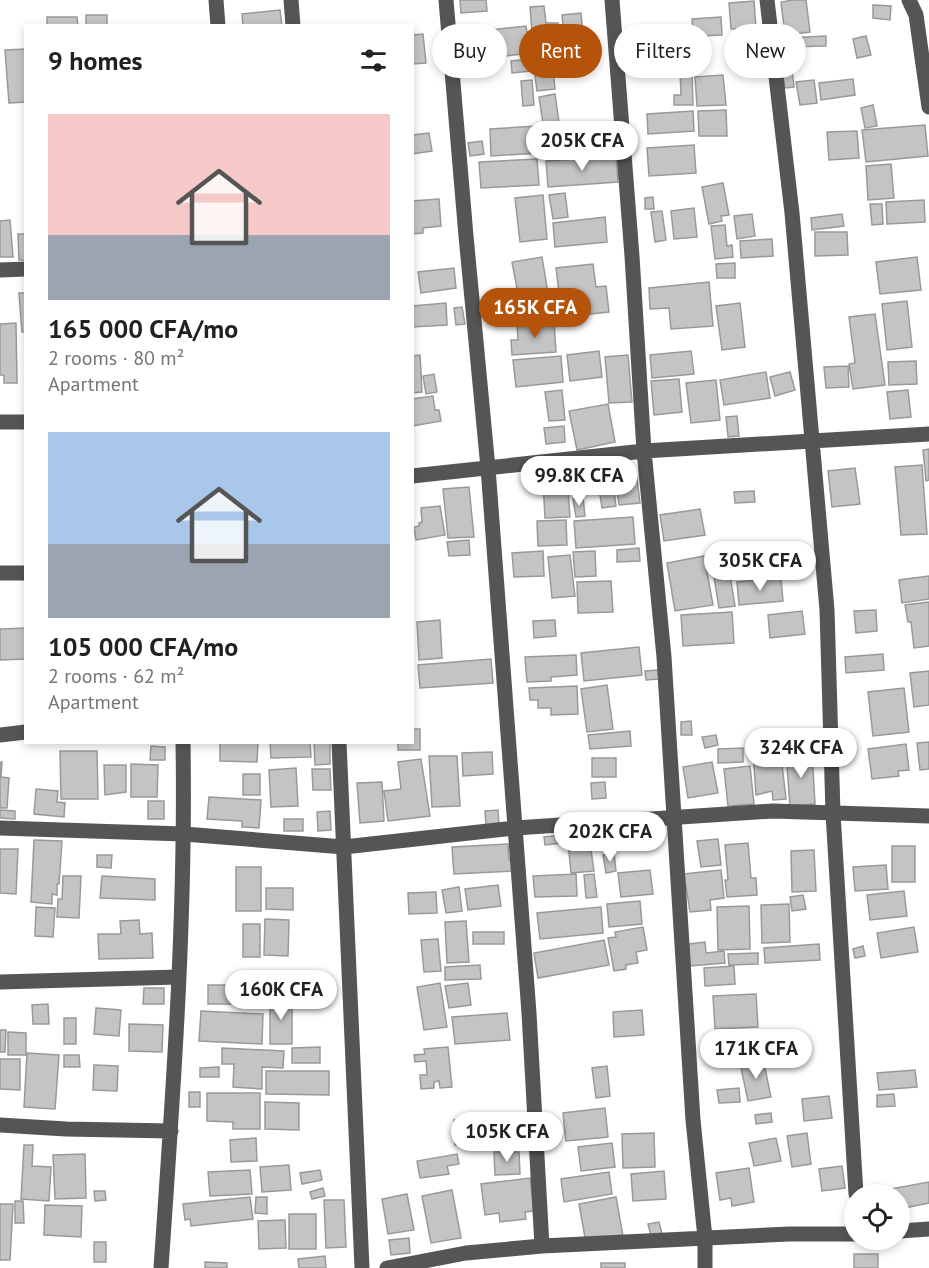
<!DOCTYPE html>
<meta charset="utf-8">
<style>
body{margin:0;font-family:"PT Sans",sans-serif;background:#f2f2f2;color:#202124;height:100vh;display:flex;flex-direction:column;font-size:22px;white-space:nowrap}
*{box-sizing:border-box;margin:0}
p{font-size:20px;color:#757577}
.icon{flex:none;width:33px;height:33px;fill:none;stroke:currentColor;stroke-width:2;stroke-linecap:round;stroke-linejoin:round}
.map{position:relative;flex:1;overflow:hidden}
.drawer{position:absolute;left:24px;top:24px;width:390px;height:720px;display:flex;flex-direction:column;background:#fff;border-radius:0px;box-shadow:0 3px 9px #0003}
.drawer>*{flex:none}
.banner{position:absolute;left:432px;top:24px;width:406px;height:54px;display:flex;gap:12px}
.tools{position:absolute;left:844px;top:1184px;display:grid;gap:12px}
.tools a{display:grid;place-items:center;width:66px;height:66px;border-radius:50%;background:#fff;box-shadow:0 3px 9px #0003;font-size:30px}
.price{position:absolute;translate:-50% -51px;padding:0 14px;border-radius:21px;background:#fff;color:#222;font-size:20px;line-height:39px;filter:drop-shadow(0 2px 3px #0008)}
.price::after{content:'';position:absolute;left:50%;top:36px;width:18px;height:14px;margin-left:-9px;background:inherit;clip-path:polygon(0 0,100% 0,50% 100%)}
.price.on{background:#b45309;color:#fff}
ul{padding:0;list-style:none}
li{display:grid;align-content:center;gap:12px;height:318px;padding:0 24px}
li span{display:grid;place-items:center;height:186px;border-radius:0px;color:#555}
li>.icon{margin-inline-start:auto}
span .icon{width:108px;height:108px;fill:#fffc;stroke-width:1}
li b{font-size:26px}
h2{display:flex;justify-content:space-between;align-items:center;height:72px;padding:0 24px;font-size:26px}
.tag{padding:0 21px;border-radius:27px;background:#fff;box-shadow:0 3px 9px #0003;font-size:21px;line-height:54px}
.tag.on{background:#b45309;color:#fff}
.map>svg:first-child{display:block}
</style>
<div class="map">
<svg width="929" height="1268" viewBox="0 0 929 1268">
<rect width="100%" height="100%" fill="#fff"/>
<path fill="#c4c4c4" stroke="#999" stroke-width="1.5" d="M460 0H486L487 11 461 13Z
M793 0H806L810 32 785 35 781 2Z
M754 1 756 28 731 29 729 3Z
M873 5 891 6 890 20 873 18Z
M544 6 546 23H558L561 54 534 56 530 7Z
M280 10 282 26H243L242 14Z
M581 13 584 44 565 45 562 15Z
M86 15H107V26H83L86 25Z
M47 17H77L78 26H47Z
M721 17 722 35 701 36 700 32H693L692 19Z
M526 26 530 53 466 61 463 33Z
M423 34 426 63 412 64V35Z
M826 36V46L786 47 785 38Z
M866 36 871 55 857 58 853 39Z
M26 49V102L9 103 5 50Z
M529 59 531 71 512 73 511 61Z
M552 59 555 89 537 91 533 61Z
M794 60 795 69H792L794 87 785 88 781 62Z
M680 71H692L693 105H674V95H681Z
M723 75 726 105 697 106 695 77Z
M853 79 855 95 821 100 819 83Z
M532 80 534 105 523 106 521 81Z
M814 80 817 103 800 105 796 82Z
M555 94 559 122 543 124 539 97Z
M873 105 877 126 865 128 861 108Z
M726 110 727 136H699L698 111Z
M693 111 694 131 648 134 647 114Z
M925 125 928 156 866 162 862 130Z
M536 126 538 153 491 156 490 129Z
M857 131 859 158 829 160 827 132Z
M429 133 432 151 412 154V135Z
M561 133 564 153 547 156 544 136Z
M482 141 484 154 470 156 468 143Z
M694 145 696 173 649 176 647 148Z
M616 156 618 182 548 187 546 161Z
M537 159 539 185 481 188 479 162Z
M891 164 894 198 868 200 866 166Z
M723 183 729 215 721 216 722 221 709 224 702 187Z
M565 193 568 217 553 219 549 195Z
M543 195 547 239 520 242 515 198Z
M653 197 654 209H645V198Z
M439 199 441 226 423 228V233L412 234V201Z
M924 200 925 222 887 224 886 202Z
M870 204H882L883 224 872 225Z
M694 208 697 237 674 239 671 211Z
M662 211 666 240 655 242 651 212Z
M752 214 755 236 737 239 734 216Z
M842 214 844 226 812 230 811 218Z
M605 217 607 242 555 247 553 223Z
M10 220 13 257H0V221Z
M725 225 727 246 732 245 733 257 715 259 711 226Z
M815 232H847L848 255 815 256Z
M18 234H26V260H19Z
M772 239 773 256 741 258 740 241Z
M542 257 549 299 520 304 512 262Z
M917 257 921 290 880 294 876 262Z
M735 263V278H717L716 264Z
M593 264 596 287 606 286 609 312 562 317 556 268Z
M454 268 456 288 421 293 418 272Z
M709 282 713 326 671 329 669 308 650 309 649 288Z
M19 293H26V332H22Z
M907 301 912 347 887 350 882 304Z
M446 303 447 325 412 327V306Z
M740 303 745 347 722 350 716 306Z
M462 307 465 324 456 325 454 308Z
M875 314 885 385 853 389 849 364 855 363 849 317Z
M16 323 17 383H4V375H0V324Z
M554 323 556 352 512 355 511 340H518L517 325Z
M599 351 602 377 570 381 567 355Z
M691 351 694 374 652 378 650 355Z
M420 355 422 392 412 393V356Z
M628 355 632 402 609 403 605 357Z
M561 356 563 382 516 387 513 360Z
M916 361 917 384 889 385 888 362Z
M848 366 849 387 826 388 824 367Z
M766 372 770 398 724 405 720 380Z
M790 372 795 390 775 396 770 377Z
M434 374 437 392 426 394 423 376Z
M679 379 682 412 654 415 651 381Z
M716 380 720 420 691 423 686 383Z
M562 390 565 420 549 421 545 392Z
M908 390 911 417 890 419 887 392Z
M433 396 435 410H439L441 421 412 426V399Z
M608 404 615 442 577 450 569 411Z
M737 416 739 436 728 437 726 417Z
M564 426 565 442 546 444 544 428Z
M929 449V480L926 481 923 450Z
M922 465 927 534 901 535 895 467Z
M855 468 860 504 832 507 828 471Z
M636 471 640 503 619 505 615 474Z
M612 474 616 506 602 508 599 489 583 491 581 477Z
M559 480V491H568L570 517 545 518 543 481Z
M469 487 474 537 448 538 443 489Z
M754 491 755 502 735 503 734 492Z
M583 497 585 516 576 517 573 499Z
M440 506 445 535 416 540 414 527 419 526V523L422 522 421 508Z
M700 509 705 535 664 541 660 515Z
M633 517 635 544 576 548 574 521Z
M566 520 567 545 538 546 537 521Z
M469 540 470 555 449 556 447 542Z
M639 548 640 561 617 562V550Z
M724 550 728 564 710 568 708 553Z
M543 551 544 576 514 577 512 553Z
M595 551 596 576 575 577 573 552Z
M570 555 575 596 552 598 548 557Z
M704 556 713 605 675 611 667 563Z
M745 557 747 576 736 577 733 558Z
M730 575 735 606 719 608 714 577Z
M929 576V599L902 603 899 580Z
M781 578 783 601 739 605 737 582Z
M611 581 613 612 578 613 577 582Z
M929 602V646L914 648 911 622H908L905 605Z
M876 610 877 631 856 633 854 611Z
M802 611 805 634 770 638 768 615Z
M732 612 734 643 683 646 681 615Z
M440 620 442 658 419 660 417 622Z
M555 620 556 636 534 638 533 621Z
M26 628V659L0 660V629Z
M639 647 642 675 584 681 581 653Z
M883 654 884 670 846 673 845 657Z
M576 655 577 675 551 677V681L527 682 525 657Z
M491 659 493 683 420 688 418 665Z
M658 670 659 679 646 680 645 671Z
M929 671V705L914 707 910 673Z
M607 685 613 729 587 732 581 689Z
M577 686 578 714 551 715V708H538V700H530L529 688Z
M904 688 909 732 873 736 868 692Z
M691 721 692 735H681V722Z
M412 729H420V750H398V742H412Z
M630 731 631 746 590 749 588 735Z
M716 735 718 745 705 748 702 737Z
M220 742H258L257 762 220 761Z
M270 742H310L311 757 271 758Z
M314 742H330V764L315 765Z
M929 742V769L920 770 917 743Z
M906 744 909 770 898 771 899 776 872 779 868 749Z
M151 746 165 747V760H150Z
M743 748V762L718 763V749Z
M780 748 786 799 773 800 772 791 756 795 753 753Z
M60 751H97L98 799H61Z
M492 752 493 774 463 776 462 753Z
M812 752 815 804 790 806 786 753Z
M429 756H457L460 806 432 807Z
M592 758H616V777H592Z
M421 759 430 816 388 821 384 791 401 789 398 762Z
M0 762H2L1 777 9 778 7 808H0Z
M712 762 718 793 688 798 683 767Z
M131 764 158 765 157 797H131Z
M104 765H126V792L105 795Z
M750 766 754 804 728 806 724 769Z
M296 768 298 806 271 807 269 770Z
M312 769H330L331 790H313Z
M243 774H260V795H243Z
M382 782 384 821 360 823 357 783Z
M605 782 606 798 592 799 591 783Z
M36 789 58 791 57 802 65 803 64 817 34 814Z
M209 797 261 800 259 828 242 827V821L207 819Z
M148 801H164V819H148Z
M0 810 15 811V819L0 818Z
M498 810 499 826H486L485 811Z
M330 811 331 830 318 831 317 812Z
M284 819H303V831H284Z
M584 826 585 836 568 838 566 828Z
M561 835 562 843 545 845 544 837Z
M595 839 596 850H591L594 871 571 873 568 842Z
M718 839 721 865 701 867 697 841Z
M34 840 62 841 59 884H57V895L52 894V904L31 902Z
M748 843 751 878H756L757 895 727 897 725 880H728L725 845Z
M508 844 509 860H514V871L454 874 452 847Z
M892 846H915V882H892Z
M0 849H18L16 894 0 893Z
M814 850 816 891 792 892 791 851Z
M614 853 616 871 606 873 603 855Z
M97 855H112L111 868 97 867Z
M886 865 888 889 855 891 853 867Z
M236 867H261V911H236Z
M650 870 653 894 621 897 618 873Z
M721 870 724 898 710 900 711 910 690 912 684 874Z
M576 874 577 896 535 897 533 876Z
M594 874 597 897 586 898 584 875Z
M63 876H81L79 918 57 917 58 899H62Z
M102 876 155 879V900L100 898Z
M498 885 501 906 468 910 465 889Z
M459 887 462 911 446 913 442 890Z
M266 888H293V910L266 909Z
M904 891 907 916 870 920 867 895Z
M436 892 437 913 409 914 408 893Z
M803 895 806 909 792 911 790 897Z
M640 901 642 924 609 927 607 904Z
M789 904 790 942 762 943 761 905Z
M749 906 750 949 718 950 717 907Z
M36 907 55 908 53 937 35 936Z
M601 907 603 933 540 939 537 913Z
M265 919 289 920 288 956 264 955Z
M139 920 140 934 152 933 153 958 99 959 98 934H121L120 921Z
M466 921 469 962 447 963 445 922Z
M243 924H260V957H243Z
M643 927 647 950 636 952 638 963 626 965V969L614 971 608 938 616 937 615 932Z
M914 927 918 952 881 958 877 933Z
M473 932H504V944H473Z
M438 939 441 971 424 972 421 940Z
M604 940 609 965 538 978 534 953Z
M705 942 706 953 724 951 725 963 690 966 689 944Z
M819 944 820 960 765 963 764 948Z
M863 946 865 956 855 958 853 949Z
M758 953V964L729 965 728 954Z
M480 965 481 979 445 980V967Z
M734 966 735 984 705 986 704 968Z
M440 983 447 1027 424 1030 417 987Z
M468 983 471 1005 449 1008 445 986Z
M208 985H235L236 992H264V1004H208Z
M144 988H164V1004H143Z
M756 994 758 1027 715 1029 713 996Z
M270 998 292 999V1044H270Z
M48 1004 49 1024H33L32 1005Z
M96 1008 121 1010 119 1036 94 1034Z
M642 1010 644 1035 614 1037 613 1012Z
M201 1011 263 1014 262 1044 199 1041Z
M507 1013 510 1040 455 1044 452 1017Z
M64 1018H76V1044H64Z
M129 1024 163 1025 162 1052 129 1051Z
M0 1030H6L5 1052H0Z
M768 1030 771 1050 749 1053 746 1033Z
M8 1032 26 1033V1055H8Z
M793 1032 795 1062 777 1063 774 1034Z
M742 1037 743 1050 713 1053 712 1040Z
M320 1047V1063H292V1048Z
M448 1047 452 1087 440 1088 439 1081 434 1082V1088L421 1089 420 1075H427L426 1061 415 1062 414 1055 425 1054 424 1049Z
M222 1048 284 1051 283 1068 262 1067V1089L233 1087 234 1064H222Z
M27 1053 59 1055 55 1109 24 1107Z
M64 1055H79L80 1067H64Z
M0 1059H20V1090L0 1089Z
M763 1059 771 1097 748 1101 740 1063Z
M94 1065 118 1066 117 1091 93 1090Z
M607 1066 610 1096 596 1098 592 1068Z
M219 1067V1077H200V1068Z
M915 1070 917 1087 879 1090 877 1073Z
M266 1071H329V1095L266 1094Z
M739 1088 740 1102 719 1103 717 1090Z
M189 1092H200V1107H189Z
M207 1093H260V1129H233V1122L207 1121Z
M894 1094 895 1106 877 1107V1095Z
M829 1096 832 1118 804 1121 802 1099Z
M265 1102 299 1103V1130L265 1129Z
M605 1108 608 1137 566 1141 563 1113Z
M771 1113 772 1122 756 1124 755 1115Z
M517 1116 519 1141 455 1145 454 1120Z
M654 1133 655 1167 623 1168 622 1134Z
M807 1133 811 1164 792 1167 787 1136Z
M256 1138 257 1161 231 1162 230 1140Z
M776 1138 781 1161 754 1166 749 1143Z
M612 1143 615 1167 581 1171 578 1147Z
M24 1145H33L32 1166 51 1167 49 1201 21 1199Z
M494 1152H519L520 1174 495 1175Z
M85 1154 86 1198 55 1199 53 1155Z
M457 1154 459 1164 447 1166 449 1174 420 1178 417 1161Z
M289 1165 291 1190 262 1192 260 1167Z
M842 1166 845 1188 822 1191 819 1169Z
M749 1168 754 1202 732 1206 731 1198 720 1200 716 1173Z
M250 1170 252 1194 210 1196 208 1172Z
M320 1170 322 1180 302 1184 300 1173Z
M664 1171 666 1199 633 1201 631 1174Z
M609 1172 612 1194 564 1202 561 1179Z
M530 1178 534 1211 525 1212 526 1219 500 1222 499 1213 485 1215 481 1184Z
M929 1182V1203L900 1209V1194H875L874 1192Z
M323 1188 325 1196 312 1199 310 1192Z
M452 1190 461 1238 431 1243 422 1196Z
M94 1191H105L106 1200 95 1201Z
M407 1194 414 1230 388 1234 382 1199Z
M250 1197 253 1219 191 1226 190 1219 185 1220 183 1204Z
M256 1197H267V1214L255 1213Z
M616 1197 623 1236 586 1243 579 1204Z
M324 1200H344L346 1247 326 1248Z
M15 1201H23L24 1223H15Z
M0 1204H13L10 1260H0Z
M45 1205 82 1206 81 1237 44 1235Z
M289 1214H316V1249H289Z
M285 1220 286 1248 259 1249 258 1221Z
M659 1222 662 1234 651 1236 648 1224Z
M409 1238 410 1253 391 1255 389 1240Z
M94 1242H106V1262H94Z
M854 1254H878V1268H854Z
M325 1256 326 1268H299L298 1259Z
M205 1262 227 1263V1268H205Z
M601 1263H625V1268H601Z"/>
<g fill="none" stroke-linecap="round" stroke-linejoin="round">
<path stroke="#555" stroke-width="15" d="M216 0 218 26
M291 0 293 26
M446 0 466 236 488 468 529 1013 542 1246
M612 0 632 256 644 451 664 657 693 1120 705 1238V1268
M767 0 792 213 827 610 833 813 856 1194
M909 0 916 15 929 107
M0 270 26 269
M0 422H26
M412 476 644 451 929 434
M0 573H26
M0 735 26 732
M339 742 362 1268
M0 828 184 834 344 847 515 828 773 811 929 816
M0 982 178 977
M0 1125 66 1129 171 1131
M900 1231 929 1229
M161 1268C173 1093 186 918 183 742
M387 1268 466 1253 542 1246 789 1234H855"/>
</g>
</svg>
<div class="tools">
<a><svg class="icon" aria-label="locate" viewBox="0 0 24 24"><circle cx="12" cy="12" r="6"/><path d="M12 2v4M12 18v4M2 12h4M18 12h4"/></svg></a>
</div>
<b class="price" style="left:582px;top:172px">205K CFA</b>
<b class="price on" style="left:535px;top:339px">165K CFA</b>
<b class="price" style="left:579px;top:507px">99.8K CFA</b>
<b class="price" style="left:760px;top:592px">305K CFA</b>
<b class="price" style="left:801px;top:779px">324K CFA</b>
<b class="price" style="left:610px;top:863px">202K CFA</b>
<b class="price" style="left:281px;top:1021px">160K CFA</b>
<b class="price" style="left:756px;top:1080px">171K CFA</b>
<b class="price" style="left:507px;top:1163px">105K CFA</b>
<div class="banner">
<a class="tag">Buy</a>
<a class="tag on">Rent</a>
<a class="tag">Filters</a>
<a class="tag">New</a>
</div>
<section class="drawer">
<h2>9 homes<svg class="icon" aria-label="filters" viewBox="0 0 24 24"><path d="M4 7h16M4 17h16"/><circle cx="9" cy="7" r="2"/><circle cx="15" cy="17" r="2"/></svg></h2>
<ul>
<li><span style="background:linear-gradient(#f6c9c9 65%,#9aa5b1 0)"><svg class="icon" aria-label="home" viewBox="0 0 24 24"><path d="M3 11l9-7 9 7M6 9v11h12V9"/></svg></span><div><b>165 000 CFA/mo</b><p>2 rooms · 80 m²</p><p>Apartment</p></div></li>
<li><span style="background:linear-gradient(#a9c7e8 60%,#9aa5b1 0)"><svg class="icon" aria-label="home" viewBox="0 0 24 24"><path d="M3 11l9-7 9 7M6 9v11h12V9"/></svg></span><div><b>105 000 CFA/mo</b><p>2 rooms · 62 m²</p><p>Apartment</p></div></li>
</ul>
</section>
</div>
